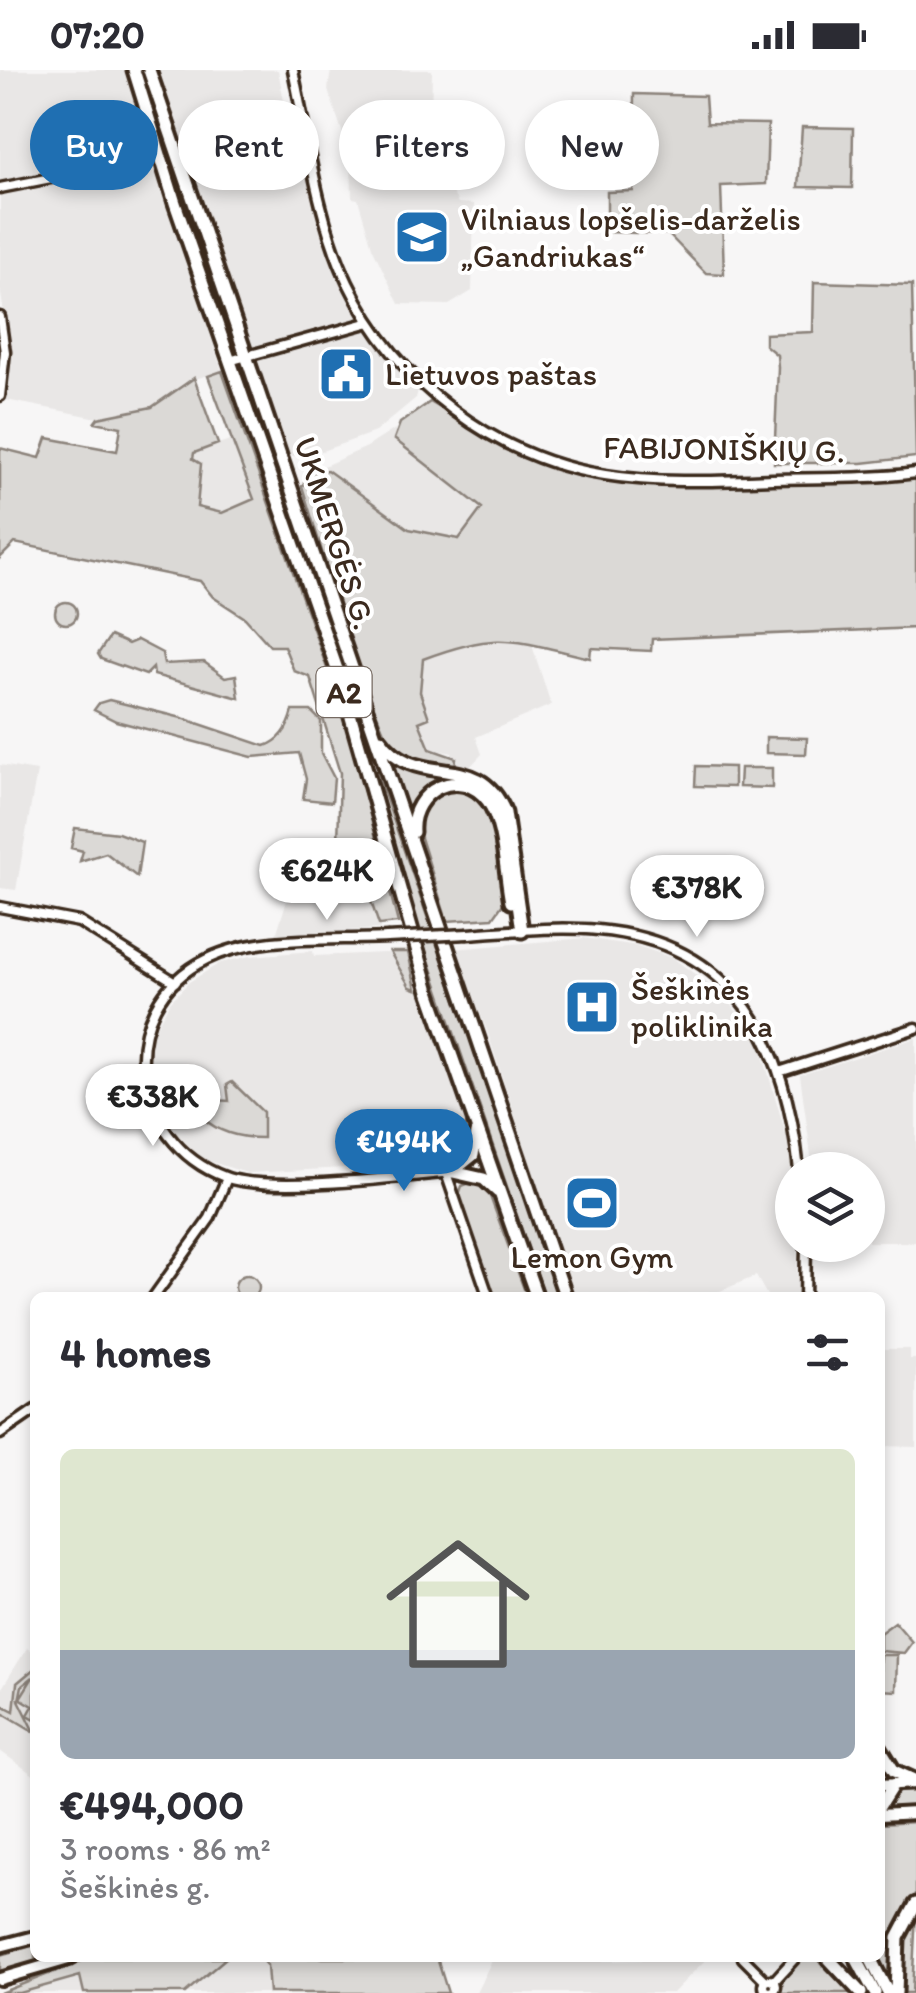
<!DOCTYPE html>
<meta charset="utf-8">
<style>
body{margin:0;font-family:Itim,sans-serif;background:#f2f2f3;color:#2b2b33;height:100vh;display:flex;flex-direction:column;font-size:38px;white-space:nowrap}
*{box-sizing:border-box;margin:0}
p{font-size:32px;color:#7c7c81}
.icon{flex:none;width:55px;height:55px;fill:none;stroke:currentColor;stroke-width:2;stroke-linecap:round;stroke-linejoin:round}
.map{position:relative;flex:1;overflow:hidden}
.panel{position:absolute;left:30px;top:1222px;width:855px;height:670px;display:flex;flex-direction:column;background:#fff;border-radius:15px;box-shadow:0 5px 15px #0003}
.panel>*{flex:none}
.hud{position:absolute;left:30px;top:30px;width:858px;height:90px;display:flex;gap:20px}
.controls{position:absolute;left:775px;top:1082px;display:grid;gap:20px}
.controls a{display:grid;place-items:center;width:110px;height:110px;border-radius:50%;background:#fff;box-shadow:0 5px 15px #0003;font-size:50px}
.price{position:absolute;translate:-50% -85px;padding:0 22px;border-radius:35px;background:#fff;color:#222;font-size:32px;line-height:65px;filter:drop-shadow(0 2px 5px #0008)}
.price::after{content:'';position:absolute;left:50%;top:60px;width:30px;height:22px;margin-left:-15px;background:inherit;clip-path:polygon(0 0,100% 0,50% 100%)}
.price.on{background:#1f6fb2;color:#fff}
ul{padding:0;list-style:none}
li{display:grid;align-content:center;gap:20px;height:530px;padding:0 30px}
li+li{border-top:2px solid #e1e1e2}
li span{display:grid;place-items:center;height:310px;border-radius:15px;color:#555}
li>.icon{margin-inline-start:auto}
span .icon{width:180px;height:180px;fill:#fffc;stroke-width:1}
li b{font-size:42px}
h2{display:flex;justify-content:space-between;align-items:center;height:120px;padding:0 30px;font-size:42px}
.tag{padding:0 35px;border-radius:45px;background:#fff;box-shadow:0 5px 15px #0003;font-size:35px;line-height:90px}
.tag.on{background:#1f6fb2;color:#fff}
.status{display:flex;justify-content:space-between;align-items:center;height:70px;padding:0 50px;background:#fff;direction:ltr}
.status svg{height:28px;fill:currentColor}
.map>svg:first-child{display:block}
</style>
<div class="status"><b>07:20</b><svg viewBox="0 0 49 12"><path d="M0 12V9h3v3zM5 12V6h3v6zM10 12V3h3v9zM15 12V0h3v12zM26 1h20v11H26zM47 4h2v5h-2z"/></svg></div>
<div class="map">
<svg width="916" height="1923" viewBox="0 0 916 1923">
<rect width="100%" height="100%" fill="#f7f6f6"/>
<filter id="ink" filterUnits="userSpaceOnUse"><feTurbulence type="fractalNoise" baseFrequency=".01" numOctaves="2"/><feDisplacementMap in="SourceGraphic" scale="20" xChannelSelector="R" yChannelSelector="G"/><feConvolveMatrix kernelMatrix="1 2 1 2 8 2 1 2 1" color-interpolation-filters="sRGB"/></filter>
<g filter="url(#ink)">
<path fill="#e9e7e6" d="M0 0H126L222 301 185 312 153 337 98 348 6 330 11 284 0 219Z
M153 0H278L293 78 304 75 351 226 370 262 418 321 416 328 375 362 308 386H292L287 381Z
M331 0H432L431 59 415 67 343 64 328 20Z
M420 88 443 105 458 133 474 134 472 221 449 235 399 234 372 177 358 129 352 128 351 90Z
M395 359 396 373 483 438 459 470 409 459 315 400 367 377Z
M230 370 236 374 254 429 222 443 197 438 201 394 193 389 194 382Z
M489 568 532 575 551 635 476 667 482 684 468 699 455 698 452 683 430 679 419 652 428 648 420 622 423 589Z
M0 695 37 701 16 820 0 818Z
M349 808 368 819 381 859 276 865 292 814Z
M584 868 638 876 673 888 727 928 760 975 787 1068 792 1107V1175H797V1227H768L756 1206 706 1227H574L487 961 454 879Z
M313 881 314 886 408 882 466 1054 445 1093 247 1103 202 1089 166 1053 153 1021 150 983 153 962 170 932 189 912 220 893 250 886Z
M916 968V1172H868V1100H813L800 1005Z
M880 1279H910V1289H916V1377L880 1376Z
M27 1578 35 1583V1706L0 1681V1621Z
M226 1888H260L267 1896 269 1923H185Z
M493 1888 606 1891 707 1888 673 1923H476Z
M80 1906 84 1923H20Z"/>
<path fill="#dbd9d6" stroke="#8b827a" stroke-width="2.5" d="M634 24 705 26 707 53 768 54 766 114 721 116 724 204 706 203 668 164 607 162V122L633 121Z
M802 57 853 58 852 118 798 117Z
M814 212 912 215 916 387 862 393H774L778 297 777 285 765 275V264L813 262Z
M222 301 346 652 398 853 379 855 365 814 337 809 340 703 310 607 294 601 284 576H270L245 548 213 527 200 511 15 473 0 488V378L40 388 47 368 117 381 121 357 95 352 98 348 152 337 194 308 218 374 194 383 193 389 201 394 197 437 222 443 254 429 208 306Z
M430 332 522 386 601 410 656 415 916 409V558L652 569 651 581 591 578 590 588C512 570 500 560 423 589L420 622 429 648 419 652 430 679 456 688 455 698 421 695 390 676 358 599 302 416 311 402 327 400 409 459 459 469 482 438 394 369 400 353Z
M55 543a11 11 0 1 1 22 0a11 11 0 1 1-22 0Z
M110 566 128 574 137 570 162 583 164 594 204 592 225 607 236 605 239 628 154 605 153 598 146 605 101 589 98 584Z
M109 630 182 648 265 676C281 671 289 657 293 641H311L321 651V683L334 708 332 732 303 729 306 709 299 683 252 687 116 651 94 640 99 633Z
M766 667 807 668 806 684 766 683Z
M390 691 413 702 461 706 498 745 459 708 426 717 408 743Z
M696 696 734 697V717L695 716Z
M740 698H772V718L739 717Z
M376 700 560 1227H545L398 800Z
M459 717 478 725 485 735 500 785 497 794 505 831 493 848 447 851 418 758 419 740 438 722Z
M75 758 118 763 142 772 137 807 106 783 80 791 83 781 71 778Z
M390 882H408L416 919 410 917Z
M232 1012 263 1042V1068C241 1068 220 1064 203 1048L216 1030 229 1031 227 1015Z
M466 1054 471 1082 460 1092 436 1095 446 1092Z
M477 1110 487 1118 527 1227H493L458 1127 462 1116Z
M235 1217a12 12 0 1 1 24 0a12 12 0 1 1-24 0Z
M895 1552 912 1572 904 1583 880 1581V1563Z
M880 1585H897L896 1621 880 1620Z
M35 1598V1649L28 1645 33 1636 20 1628 33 1607 22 1616 19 1630 35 1662 0 1641V1634L14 1641 17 1613Z
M916 1721V1738L885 1740 897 1722Z
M916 1752V1826L895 1862 891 1909 886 1910 877 1888 880 1754Z
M916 1841 912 1923H901C898 1892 901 1868 916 1841Z
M35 1875V1888H54L0 1903V1885Z
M89 1888H226L185 1923H84L80 1906 20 1923H0Z
M260 1888H437L448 1923H269L267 1896Z
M798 1888H816L851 1923H782L779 1913Z"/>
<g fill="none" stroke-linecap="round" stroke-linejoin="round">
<g stroke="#3b2a1e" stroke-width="15">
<path id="minor" d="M293 0C308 70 317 148 348 213 396 313 495 388 605 405 660 414 717 411 772 409 820 408 868 409 916 403
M0 118 51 108 156 71
M0 247 5 282 0 326
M229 291 370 252
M0 837 79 852 175 912
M468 864C511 861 556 856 598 860 738 873 786 975 799 1100
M387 868C330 871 258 864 207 889 109 937 130 1072 225 1107 267 1123 402 1107 452 1102
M782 1001 916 958
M446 1103 489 1228
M153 1228 210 1148 227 1108
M805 1228 806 1175
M0 1364 35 1340
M743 1888 766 1911
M764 1916a6 6 0 1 1 12 0a6 6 0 1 1-12 0Z
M774 1911 795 1888"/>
</g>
<g stroke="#3b2a1e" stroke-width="18">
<path id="major" d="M880 1715 916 1713
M880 1736 894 1714
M880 1745 916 1743
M0 1876 35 1867
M0 1909 72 1888"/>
</g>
<g stroke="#3b2a1e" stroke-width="19">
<path id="highway" d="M134 0 175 133 339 605 429 921 537 1228
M149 0 566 1228
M380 669C417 722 479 677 505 743L522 861
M413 762C410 721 460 694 488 731 505 755 505 803 511 832
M452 1102 473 1085 476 1063
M453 1102 484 1109 498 1122
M880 1678 894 1701 916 1711
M828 1888 861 1923
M856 1888 875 1923
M870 1888 888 1923
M896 1923 898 1868 916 1834"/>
</g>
<use href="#minor" stroke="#fff" stroke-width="8"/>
<use href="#major" stroke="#fff" stroke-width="10"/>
<use href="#highway" stroke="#fff" stroke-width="11"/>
<g stroke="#3b2a1e" stroke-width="15" stroke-linecap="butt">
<path id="minor-bridge" d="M387 868 468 864"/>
</g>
<use href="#minor-bridge" stroke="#fff" stroke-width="8"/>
</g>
</g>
<defs>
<g id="school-square" transform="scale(2.875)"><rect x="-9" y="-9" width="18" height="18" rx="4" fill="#1f6fb2" stroke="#fff"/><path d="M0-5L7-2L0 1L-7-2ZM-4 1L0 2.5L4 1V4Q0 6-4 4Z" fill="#fff"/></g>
<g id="civic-square" transform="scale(2.875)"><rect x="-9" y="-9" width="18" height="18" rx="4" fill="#1f6fb2" stroke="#fff"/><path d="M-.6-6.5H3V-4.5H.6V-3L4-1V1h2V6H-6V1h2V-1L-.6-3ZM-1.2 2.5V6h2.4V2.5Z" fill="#fff"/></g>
<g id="hospital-square" transform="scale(2.875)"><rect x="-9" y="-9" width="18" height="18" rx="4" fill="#1f6fb2" stroke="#fff"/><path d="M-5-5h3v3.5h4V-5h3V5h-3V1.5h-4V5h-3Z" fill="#fff"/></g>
<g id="stadium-square" transform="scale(2.875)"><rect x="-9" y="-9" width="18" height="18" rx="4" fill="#1f6fb2" stroke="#fff"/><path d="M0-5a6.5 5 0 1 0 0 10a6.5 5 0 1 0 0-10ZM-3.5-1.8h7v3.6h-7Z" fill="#fff"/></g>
</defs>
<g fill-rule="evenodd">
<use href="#school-square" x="422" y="167"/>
<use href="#civic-square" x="346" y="304"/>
<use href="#hospital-square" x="592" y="937"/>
<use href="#stadium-square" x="592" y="1133"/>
</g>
<g text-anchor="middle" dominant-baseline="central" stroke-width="8" stroke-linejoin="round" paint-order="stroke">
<rect fill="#fff" stroke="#766a62" stroke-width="2.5" x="316.5" y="597" width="55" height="50" rx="8"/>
<g font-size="30" font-weight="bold" fill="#3b2a1e">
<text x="344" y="622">A2</text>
</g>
<g font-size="32" fill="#3b2a1e" stroke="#fff" text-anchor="start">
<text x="461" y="149">Vilniaus lopšelis-darželis<tspan x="461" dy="37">„Gandriukas“</tspan></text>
<text x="385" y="304">Lietuvos paštas</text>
<text x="631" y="919">Šeškinės<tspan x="631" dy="37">poliklinika</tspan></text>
<text x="592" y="1187" text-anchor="middle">Lemon Gym</text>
</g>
<g font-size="32" fill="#3b2a1e" stroke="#fff">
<text transform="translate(724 379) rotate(1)">FABIJONIŠKIŲ G.</text>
<text transform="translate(335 463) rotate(72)">UKMERGĖS G.</text>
</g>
</g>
</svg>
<div class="controls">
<a><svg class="icon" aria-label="layers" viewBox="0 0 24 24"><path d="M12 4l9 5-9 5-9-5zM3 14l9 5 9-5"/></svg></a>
</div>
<b class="price" style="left:327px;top:853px">€624K</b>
<b class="price" style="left:697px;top:870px">€378K</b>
<b class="price" style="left:153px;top:1079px">€338K</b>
<b class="price on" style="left:404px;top:1124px">€494K</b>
<div class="hud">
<a class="tag on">Buy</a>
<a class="tag">Rent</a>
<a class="tag">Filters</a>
<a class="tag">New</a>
</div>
<section class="panel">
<h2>4 homes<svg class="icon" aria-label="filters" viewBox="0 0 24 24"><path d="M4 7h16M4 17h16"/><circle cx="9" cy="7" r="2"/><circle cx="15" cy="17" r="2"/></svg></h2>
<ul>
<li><span style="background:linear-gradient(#dfe7d0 65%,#9aa5b1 0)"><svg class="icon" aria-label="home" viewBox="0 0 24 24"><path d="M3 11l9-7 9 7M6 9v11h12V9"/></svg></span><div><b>€494,000</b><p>3 rooms · 86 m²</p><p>Šeškinės g.</p></div></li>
</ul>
</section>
</div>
